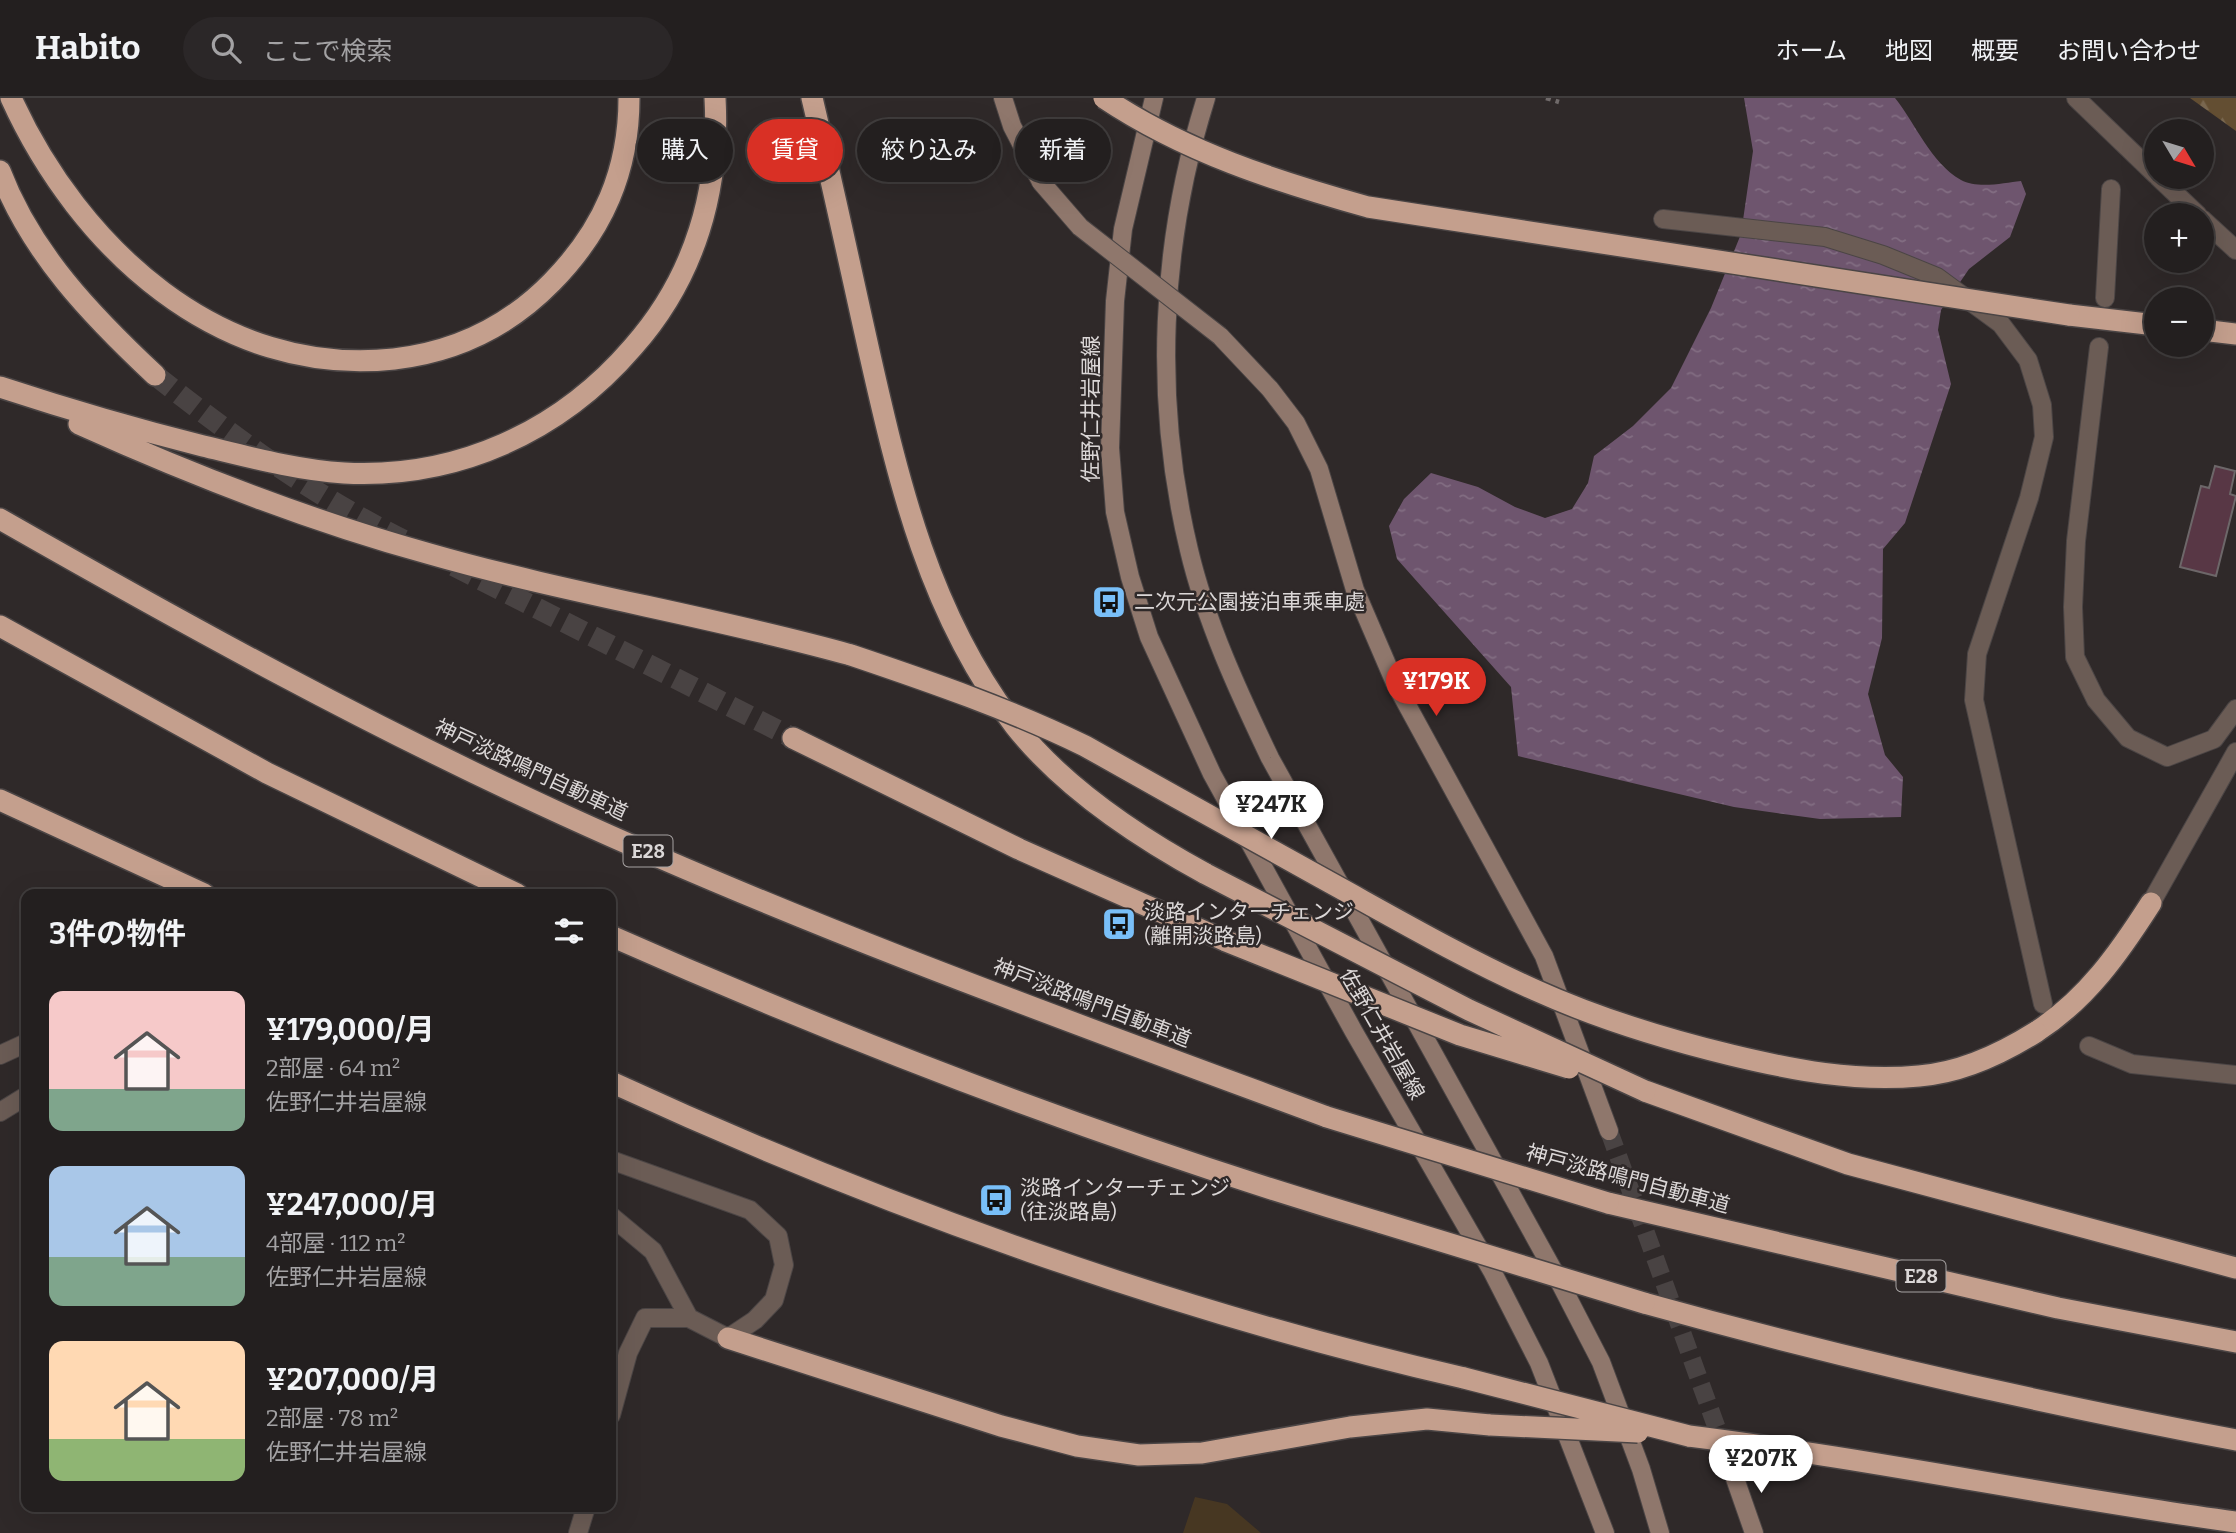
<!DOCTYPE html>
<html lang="ja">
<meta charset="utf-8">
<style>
body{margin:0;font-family:Bitter,"Noto Sans JP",serif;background:#2b2728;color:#f1f3f6;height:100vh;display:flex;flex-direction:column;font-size:26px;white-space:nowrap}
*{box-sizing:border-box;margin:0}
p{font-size:23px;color:#a3a2a4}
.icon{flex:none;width:38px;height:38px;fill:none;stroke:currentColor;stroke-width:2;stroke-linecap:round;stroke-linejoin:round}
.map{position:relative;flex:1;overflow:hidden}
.side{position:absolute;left:21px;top:791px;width:595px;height:623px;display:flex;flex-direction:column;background:#231f1f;border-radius:14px;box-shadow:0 7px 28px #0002,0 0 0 2px #403d3d}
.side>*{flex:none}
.banner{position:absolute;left:637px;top:21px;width:665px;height:63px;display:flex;gap:14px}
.needle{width:46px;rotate:128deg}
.fabs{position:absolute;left:2144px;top:21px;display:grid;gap:14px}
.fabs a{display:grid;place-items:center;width:70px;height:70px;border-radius:50%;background:#231f1f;box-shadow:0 7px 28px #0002,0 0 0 2px #403d3d;font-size:35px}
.price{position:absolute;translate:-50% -60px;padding:0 16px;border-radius:24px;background:#fff;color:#222;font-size:23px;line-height:46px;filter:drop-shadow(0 2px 4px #0008)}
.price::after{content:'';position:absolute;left:50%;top:42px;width:21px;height:16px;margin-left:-10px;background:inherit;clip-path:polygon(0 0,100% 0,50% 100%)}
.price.current{background:#d93025;color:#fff}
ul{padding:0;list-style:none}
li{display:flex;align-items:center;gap:21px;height:175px;padding:0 28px}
li span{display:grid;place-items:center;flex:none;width:196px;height:140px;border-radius:14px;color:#555}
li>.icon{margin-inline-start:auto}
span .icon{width:84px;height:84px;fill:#fffc;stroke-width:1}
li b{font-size:30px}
h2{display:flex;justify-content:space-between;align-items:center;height:84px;padding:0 28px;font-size:30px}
.tag{padding:0 24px;border-radius:32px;background:#231f1f;box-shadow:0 7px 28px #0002,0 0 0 2px #403d3d;font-size:24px;line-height:63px}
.tag.current{background:#d93025;color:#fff}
header{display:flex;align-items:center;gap:42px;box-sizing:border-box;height:98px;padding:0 35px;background:#231f1f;border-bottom:2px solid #403d3d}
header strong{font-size:33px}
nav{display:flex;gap:38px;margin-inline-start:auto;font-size:24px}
.search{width:490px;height:63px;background:#2b2728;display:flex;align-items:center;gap:18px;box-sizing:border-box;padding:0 24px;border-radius:38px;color:#a3a2a4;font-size:26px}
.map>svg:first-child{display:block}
</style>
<header>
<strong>Habito</strong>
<div class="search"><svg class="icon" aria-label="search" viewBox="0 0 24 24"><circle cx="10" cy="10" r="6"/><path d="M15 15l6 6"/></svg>ここで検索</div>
<nav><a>ホーム</a><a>地図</a><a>概要</a><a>お問い合わせ</a></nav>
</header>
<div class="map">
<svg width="2236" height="1435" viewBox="0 0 2236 1435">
<defs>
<pattern id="forest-firs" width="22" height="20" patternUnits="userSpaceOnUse" patternTransform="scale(1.75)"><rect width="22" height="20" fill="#634e32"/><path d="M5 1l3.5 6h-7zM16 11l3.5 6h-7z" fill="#79674f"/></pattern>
<pattern id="water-ripples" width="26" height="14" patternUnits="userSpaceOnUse" patternTransform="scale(1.75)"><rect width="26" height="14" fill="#6e556e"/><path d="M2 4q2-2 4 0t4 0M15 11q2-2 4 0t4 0" fill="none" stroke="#826d82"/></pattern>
</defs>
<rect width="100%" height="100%" fill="#2f2929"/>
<path fill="#473722" d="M1195 1399 1227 1406 1261 1435H1183Z"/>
<path fill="url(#forest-firs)" d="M2190 0H2236V33Z"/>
<path fill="url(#water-ripples)" d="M1744 0H1895C1916 26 1930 64 1961 82 1977 91 2004 85 2021 83L2026 96 2010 139 1969 171 1941 212 1938 232 1951 286 1905 425 1883 451 1882 540 1868 596 1885 657 1903 679 1901 719 1820 721 1734 709 1518 658 1511 589 1397 461 1389 428 1404 401 1431 375 1478 389 1515 409 1545 420 1572 411 1588 385 1594 358 1633 328 1671 290 1711 210 1741 136 1753 53Z"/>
<path fill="#583745" stroke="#6d6769" stroke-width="2" d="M2215 368 2235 373 2230 396 2236 398 2216 478 2180 469 2201 388 2209 390Z"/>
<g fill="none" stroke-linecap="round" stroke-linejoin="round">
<path stroke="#494343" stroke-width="18" stroke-dasharray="18 9" stroke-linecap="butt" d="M1609 1033 1732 1372"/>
<path stroke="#494343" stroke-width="21" stroke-dasharray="21 10" stroke-linecap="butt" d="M155 277C233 339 313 397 403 442
M454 468 793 640"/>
<g stroke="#4b4545" stroke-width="20">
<path id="lane" d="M2076 0 2156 77
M2158 79 2198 117
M1663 121 1825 139 1883 157 1937 179 2001 226 2028 262 2042 307 2044 339 2029 400 1977 556 1974 602 2043 906
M2202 121 2236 152
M2105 200 2111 91
M2099 249 2076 443 2073 509 2075 559 2096 602 2128 640 2167 659 2214 641 2236 611
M2151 805 2236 654
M2089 948 2132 966 2236 977
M0 957 26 945
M0 1014 26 998
M611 1062 750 1112 778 1138 784 1167 774 1202 755 1222 728 1240 689 1220 653 1153 611 1118
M611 1317 628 1255 645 1220H689
M578 1435 586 1409"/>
</g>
<g stroke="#4b4545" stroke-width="20">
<path id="secondary" d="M1003 0 1012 28 1041 84
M1154 0 1123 131 1115 203 1110 350 1115 414 1130 479 1149 539 1212 676 1354 934 1492 1173 1539 1265 1605 1435
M1206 0C1160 146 1153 302 1189 452 1206 524 1238 593 1270 660L1557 1179 1601 1264 1641 1371 1660 1435
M1220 238 1270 291 1296 325 1319 371 1355 492 1395 585 1544 858 1609 1033
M1732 1372 1754 1435"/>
</g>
<g stroke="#4b4545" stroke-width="24">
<path id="highway" d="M11 0C79 150 220 280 394 261 455 254 509 228 552 184 603 132 629 73 629 0
M812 0C832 84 850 168 869 253 899 386 930 518 1015 628 1064 690 1138 739 1206 776
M0 73C31 155 92 218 155 277
M2069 217 2156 227
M2202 232 2236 236
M0 289C67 311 135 331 203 348 249 359 297 372 344 375 457 381 560 334 633 249 695 179 720 92 715 0
M79 326C192 377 310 423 430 456 569 496 712 518 851 557
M0 421C184 526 371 629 564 717 813 831 1071 924 1327 1019
M0 528 267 675 517 796
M793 640 1019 751 1226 843
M0 702 204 796
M611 838C862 949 1118 1047 1382 1125
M2036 934C2087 901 2119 855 2151 805
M611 984C880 1108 1176 1214 1464 1280
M1645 993 1848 1066 2236 1170
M1608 1105 2058 1210 2236 1244
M1644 1205C1841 1260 2035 1304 2236 1342
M728 1240 1001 1328 1077 1348 1139 1357 1202 1355 1350 1329 1427 1321 1490 1327
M1689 1338C1872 1361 2053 1399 2236 1424"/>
</g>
<path stroke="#706a6a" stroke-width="4.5" stroke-dasharray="5 5" stroke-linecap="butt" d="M1546 0 1559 4"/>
<use href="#lane" stroke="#6b5c55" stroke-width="18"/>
<use href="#secondary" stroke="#8f776c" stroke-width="18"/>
<use href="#highway" stroke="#c49f8d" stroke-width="21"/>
<g stroke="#4b4545" stroke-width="20" stroke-linecap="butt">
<path id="secondary-bridge" d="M1041 84 1080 129 1220 238"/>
</g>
<g stroke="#4b4545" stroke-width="24" stroke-linecap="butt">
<path id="highway-bridge" d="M1104 0C1185 54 1275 83 1368 109L2069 217
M851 557C931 584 1009 611 1085 648 1163 692 1242 736 1320 779 1391 818 1461 859 1535 892 1597 920 1665 941 1731 957 1793 972 1855 984 1919 978 1960 975 2001 956 2036 934
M1206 776 1469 912 1645 993
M1226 843 1460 937 1569 970
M1327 1019 1608 1105
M1382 1125 1644 1205
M1464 1280 1689 1338
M1490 1327 1638 1334"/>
</g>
<use href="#secondary-bridge" stroke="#8f776c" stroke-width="18"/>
<use href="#highway-bridge" stroke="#c49f8d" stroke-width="21"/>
</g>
<defs>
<g id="bus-square" transform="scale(1.75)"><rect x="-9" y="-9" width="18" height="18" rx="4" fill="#79bff8" stroke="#2f2929"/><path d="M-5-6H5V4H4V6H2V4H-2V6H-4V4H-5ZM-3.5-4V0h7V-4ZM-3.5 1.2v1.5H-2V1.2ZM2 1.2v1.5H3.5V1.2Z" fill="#111"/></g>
</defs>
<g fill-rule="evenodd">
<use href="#bus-square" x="1109" y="504"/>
<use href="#bus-square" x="1119" y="826"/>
<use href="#bus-square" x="996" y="1102"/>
</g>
<g text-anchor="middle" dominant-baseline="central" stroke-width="5" stroke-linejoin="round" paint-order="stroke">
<g fill="#2f2929" stroke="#a7a3a3" stroke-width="2">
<rect x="623.5" y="737.5" width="49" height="31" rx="5"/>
<rect x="1896.5" y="1162.5" width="49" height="31" rx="5"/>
</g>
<g font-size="19" font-weight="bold" fill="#dbd7d7">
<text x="648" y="753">E28</text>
<text x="1921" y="1178">E28</text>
</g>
<g font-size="21" fill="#dbd7d7" stroke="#2f2929">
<text transform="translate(1091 311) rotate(-90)">佐野仁井岩屋線</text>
<text transform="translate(531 672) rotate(25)">神戸淡路鳴門自動車道</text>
<text transform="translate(1092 905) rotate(21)">神戸淡路鳴門自動車道</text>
<text transform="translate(1382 936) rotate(60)">佐野仁井岩屋線</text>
<text transform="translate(1628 1081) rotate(15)">神戸淡路鳴門自動車道</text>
</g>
<g font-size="21" fill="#dbd7d7" stroke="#2f2929" text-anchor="start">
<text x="1134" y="504">二次元公園接泊車乘車處</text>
<text x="1144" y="814">淡路インターチェンジ<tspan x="1144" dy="24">(離開淡路島)</tspan></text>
<text x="1020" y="1090">淡路インターチェンジ<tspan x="1020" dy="24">(往淡路島)</tspan></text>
</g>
</g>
</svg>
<div class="fabs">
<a><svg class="needle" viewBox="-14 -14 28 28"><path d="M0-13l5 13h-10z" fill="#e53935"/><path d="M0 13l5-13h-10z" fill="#a3a2a4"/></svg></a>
<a>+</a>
<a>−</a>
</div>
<b class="price current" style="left:1436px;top:620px">¥179K</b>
<b class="price" style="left:1271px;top:743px">¥247K</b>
<b class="price" style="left:1761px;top:1397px">¥207K</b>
<div class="banner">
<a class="tag">購入</a>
<a class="tag current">賃貸</a>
<a class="tag">絞り込み</a>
<a class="tag">新着</a>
</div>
<section class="side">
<h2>3件の物件<svg class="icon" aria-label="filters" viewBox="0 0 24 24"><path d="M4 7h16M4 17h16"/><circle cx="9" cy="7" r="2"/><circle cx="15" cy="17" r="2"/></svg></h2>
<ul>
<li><span style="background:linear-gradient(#f6c9c9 70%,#7fa58c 0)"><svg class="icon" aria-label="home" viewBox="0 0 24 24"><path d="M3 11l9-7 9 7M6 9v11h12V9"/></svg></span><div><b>¥179,000/月</b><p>2部屋 · 64 m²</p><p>佐野仁井岩屋線</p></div></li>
<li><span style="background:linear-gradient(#a9c7e8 65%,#7fa58c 0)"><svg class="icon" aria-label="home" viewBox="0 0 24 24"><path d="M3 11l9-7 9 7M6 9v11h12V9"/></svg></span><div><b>¥247,000/月</b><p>4部屋 · 112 m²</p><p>佐野仁井岩屋線</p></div></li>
<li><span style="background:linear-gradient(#ffd9b3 70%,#8fb573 0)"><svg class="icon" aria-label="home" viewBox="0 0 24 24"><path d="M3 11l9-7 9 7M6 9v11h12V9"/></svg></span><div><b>¥207,000/月</b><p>2部屋 · 78 m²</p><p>佐野仁井岩屋線</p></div></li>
</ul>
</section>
</div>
